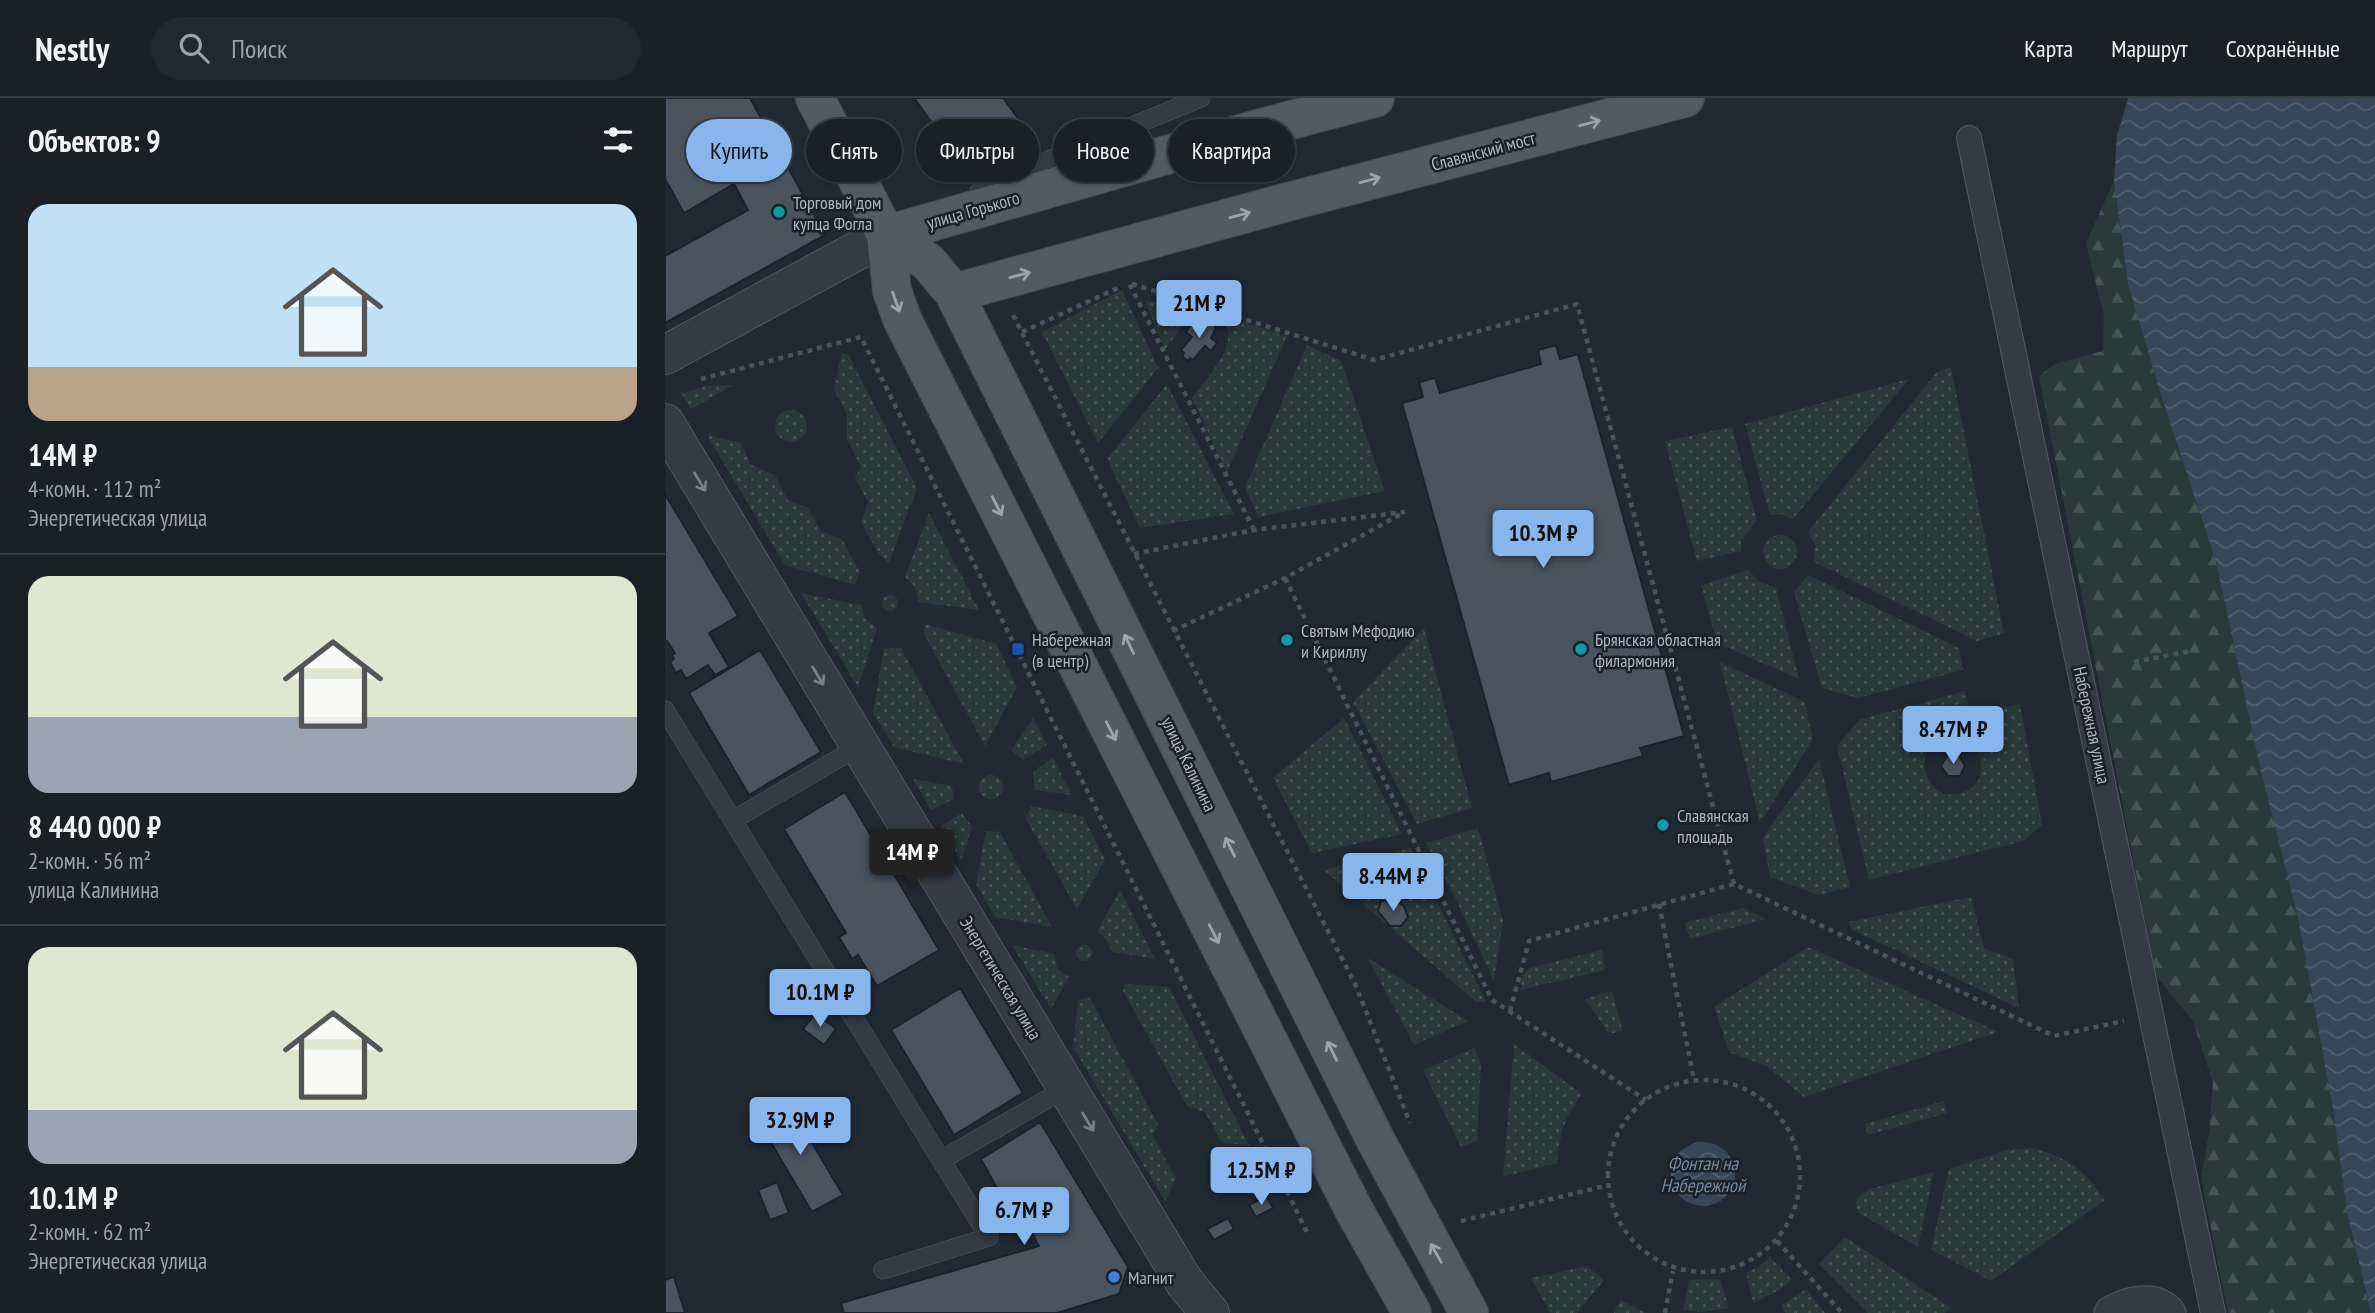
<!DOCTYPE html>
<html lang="ru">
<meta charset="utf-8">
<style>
body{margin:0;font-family:"PT Sans Narrow",sans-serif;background:#22282e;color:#f1f3f6;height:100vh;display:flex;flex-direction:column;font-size:26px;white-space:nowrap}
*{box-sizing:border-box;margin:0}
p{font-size:23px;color:#9fa3a7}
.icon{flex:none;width:38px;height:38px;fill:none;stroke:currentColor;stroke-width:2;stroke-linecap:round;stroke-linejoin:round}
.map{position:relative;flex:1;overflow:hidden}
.details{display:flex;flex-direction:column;background:#192026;width:665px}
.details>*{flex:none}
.hud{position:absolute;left:21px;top:21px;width:665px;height:63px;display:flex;gap:14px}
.price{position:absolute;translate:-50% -60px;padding:0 16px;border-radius:7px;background:#88b6ec;color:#111;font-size:23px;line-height:46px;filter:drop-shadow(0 2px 4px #0008)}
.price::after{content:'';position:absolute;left:50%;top:42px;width:21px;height:16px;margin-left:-10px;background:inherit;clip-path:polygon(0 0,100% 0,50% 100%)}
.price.on{background:#222;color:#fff}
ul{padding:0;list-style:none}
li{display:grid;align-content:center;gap:14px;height:371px;padding:0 28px}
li+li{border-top:2px solid #373e43}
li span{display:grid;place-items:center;height:217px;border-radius:21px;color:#555}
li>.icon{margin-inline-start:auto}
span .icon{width:126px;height:126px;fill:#fffc;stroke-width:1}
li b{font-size:30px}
h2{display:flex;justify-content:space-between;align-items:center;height:84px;padding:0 28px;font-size:30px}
.tag{padding:0 24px;border-radius:32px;background:#192026;box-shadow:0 2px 5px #0004,0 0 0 2px #373e43;font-size:24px;line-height:63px}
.tag.on{background:#88b6ec;color:#111}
header{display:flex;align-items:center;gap:42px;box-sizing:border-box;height:98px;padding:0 35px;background:#192026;border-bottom:2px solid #373e43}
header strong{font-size:33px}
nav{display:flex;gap:38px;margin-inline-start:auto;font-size:24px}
.search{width:490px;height:63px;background:#22282e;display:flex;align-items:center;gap:18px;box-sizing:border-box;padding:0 24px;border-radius:38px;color:#9fa3a7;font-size:26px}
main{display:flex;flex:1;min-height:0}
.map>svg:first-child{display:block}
</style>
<header>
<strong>Nestly</strong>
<div class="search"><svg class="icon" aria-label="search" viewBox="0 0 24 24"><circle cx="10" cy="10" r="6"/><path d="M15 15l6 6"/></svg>Поиск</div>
<nav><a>Карта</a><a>Маршрут</a><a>Сохранённые</a></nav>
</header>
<main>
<section class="details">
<h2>Объектов: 9<svg class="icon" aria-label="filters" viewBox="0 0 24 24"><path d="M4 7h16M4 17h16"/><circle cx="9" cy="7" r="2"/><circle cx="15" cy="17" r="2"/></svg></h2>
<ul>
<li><span style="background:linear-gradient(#bfe0f5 75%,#b9a48a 0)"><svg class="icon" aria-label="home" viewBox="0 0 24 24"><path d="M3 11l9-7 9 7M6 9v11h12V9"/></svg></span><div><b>14M ₽</b><p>4-комн. · 112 m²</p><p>Энергетическая улица</p></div></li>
<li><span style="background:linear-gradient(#dfe7d0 65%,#9aa5b1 0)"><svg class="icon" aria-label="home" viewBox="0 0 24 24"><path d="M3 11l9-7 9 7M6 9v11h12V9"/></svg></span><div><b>8 440 000 ₽</b><p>2-комн. · 56 m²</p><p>улица Калинина</p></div></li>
<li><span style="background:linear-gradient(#dfe7d0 75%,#9aa5b1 0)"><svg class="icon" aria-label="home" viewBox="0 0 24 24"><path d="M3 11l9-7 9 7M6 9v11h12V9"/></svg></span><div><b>10.1M ₽</b><p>2-комн. · 62 m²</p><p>Энергетическая улица</p></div></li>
</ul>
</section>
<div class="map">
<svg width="1710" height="1215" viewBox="0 0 1710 1215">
<defs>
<pattern id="green-dots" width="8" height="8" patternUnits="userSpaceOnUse" patternTransform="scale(1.75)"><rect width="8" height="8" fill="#293a39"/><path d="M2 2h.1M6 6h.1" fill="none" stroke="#465454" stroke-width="1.8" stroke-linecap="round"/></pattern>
<pattern id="forest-firs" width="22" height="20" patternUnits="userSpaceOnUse" patternTransform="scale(1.75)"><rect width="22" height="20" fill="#293a39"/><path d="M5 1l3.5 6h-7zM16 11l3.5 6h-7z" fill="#465454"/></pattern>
<pattern id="water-waves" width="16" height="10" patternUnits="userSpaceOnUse" patternTransform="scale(1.75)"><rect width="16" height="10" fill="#364759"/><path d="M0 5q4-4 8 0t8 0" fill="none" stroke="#515f6f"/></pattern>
</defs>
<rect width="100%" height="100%" fill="#212a33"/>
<path fill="url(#green-dots)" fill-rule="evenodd" d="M457 192 493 270 433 345 377 234Z
M480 203 524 207 622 238 562 374 527 300C540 282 577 245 558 224 550 216 538 213 528 213L500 252Z
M642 247 676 263 720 393 593 419 580 389Z
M176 256H183L252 390 224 465 214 456 196 425 203 404 190 380 196 369 182 341V317L169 291Z
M1286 269 1339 535 1312 543 1149 464 1150 447 1143 434 1271 275Z
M1244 281 1128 421 1117 416 1105 417 1080 326Z
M502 286 569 416 475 430 442 361Z
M68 287 26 311 17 296 39 288Z
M110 328a16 16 0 1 1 32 0a16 16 0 1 1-32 0Z
M1067 329 1092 422 1076 443V453L1032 463 1000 343Z
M42 337 76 345 86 367 110 377 123 403 142 409 156 433 177 441 194 473 190 487 120 467Z
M264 415 314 512 253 504 250 489 240 479Z
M1098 454a17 17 0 1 1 34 0a17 17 0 1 1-34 0Z
M1083 472 1095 484 1111 490 1134 581 1052 545 1036 487Z
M1143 477 1294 550 1298 572 1193 600 1157 590 1129 494Z
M136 495 197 507 199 520 212 530 193 589Z
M217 505a8 8 0 1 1 16 0a8 8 0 1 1-16 0Z
M260 526 331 546 352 589 320 648 259 536Z
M759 530 807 710 752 726 688 604Z
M236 550 299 666 229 649 208 615 219 551Z
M1055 564 1140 604 1148 641 1095 725Z
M1300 593 1305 615 1317 614 1304 639C1297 639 1288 637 1282 639 1239 650 1264 716 1305 691 1319 682 1317 666 1313 652L1336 610 1355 606 1377 727 1358 743 1204 782 1172 648 1194 622Z
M368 620 382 647 358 662 346 652Z
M679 620 737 736 647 755 608 680Z
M388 660 407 697 370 692 368 674Z
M1154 661 1185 789 1154 797 1105 779 1098 739Z
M314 689a12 12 0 1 1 24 0a12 12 0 1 1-24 0Z
M248 681 287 688 289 701 266 712Z
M366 708 418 718 440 762 412 811 361 721Z
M297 715 307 729 296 762 276 728Z
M813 730 838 823 829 883 789 797 761 745Z
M321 733 335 734 387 829 330 819 311 786Z
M746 750 821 904H811L659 772ZM729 802 739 808 743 819 736 828H725L713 813 716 803Z
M455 792 490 861 447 854 441 841 432 833Z
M1306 799 1319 850 1348 861 1354 910 1186 831 1183 824Z
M1078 810 1101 821 1025 841 1020 825Z
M347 847 390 856 392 871 404 879 386 911Z
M411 855a8 8 0 1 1 16 0a8 8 0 1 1-16 0Z
M1143 849 1333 934 1139 999 1101 968 1064 954 1049 909Z
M937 852 940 872 856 892 857 878 864 870Z
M703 860 803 923 749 947Z
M459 886 504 889 584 1047 557 1045 540 1014 522 1008 458 893Z
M947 893 958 933 944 936 920 901Z
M425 900 493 1026 488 1038 511 1081 500 1103 408 949 413 902Z
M849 946 917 996C899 1020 895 1035 892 1065L838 1079Z
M809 950 816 966 812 1043 796 1049 758 972Z
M1279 1003 1282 1015 1202 1037 1200 1026Z
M1369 1050C1406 1062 1417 1070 1440 1102L1326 1183 1266 1152 1284 1071 1342 1052Z
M1269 1074 1253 1149 1192 1114 1191 1100 1205 1091Z
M1180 1139 1286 1210 1279 1215H1203L1154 1166Z
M1105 1159 1127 1182 1116 1191 1088 1205 1081 1175 1096 1167Z
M922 1168 939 1182 912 1215H885L866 1180Z
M1055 1181 1064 1210 1037 1214 1018 1212 1024 1182Z
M1141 1191 1160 1215H1120L1117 1207Z
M956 1202 981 1215H949Z"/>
<path fill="url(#forest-firs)" d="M1449 83 1463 186 1495 294 1551 464 1594 665 1633 820 1668 1011 1682 1115 1706 1215H1563L1536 1081 1544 1034 1548 985 1528 923 1491 878 1374 278 1392 265 1438 253 1439 218 1421 145Z"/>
<path fill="url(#water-waves)" d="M1463 0H1710V1215H1706L1682 1115 1668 1011 1633 820 1594 665 1551 464 1495 294 1463 186 1449 83 1452 38Z
M1006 1076a32 32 0 1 1 64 0a32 32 0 1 1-64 0Z"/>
<path fill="#49545f" stroke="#1b222a" stroke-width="2" d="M0 0H85L160 137 0 225V158L83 112 69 86 19 115 0 81Z
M249 0H338L358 27 299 69Z
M542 223 548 225 551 230 546 240 552 245 546 253 540 248 528 262 525 260 523 263 517 258 519 255 516 252 527 239 521 234 527 226 533 230Z
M891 247 895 261 913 256 1019 638 975 650 978 658 886 684 884 675 844 687 737 305 758 299 754 284 770 280 775 295 876 266 873 252Z
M0 396 73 518 44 535 64 569 50 577 43 567 21 581 16 572 11 575 5 564 9 561 7 557 10 555 2 543 0 544Z
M95 552 156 654 84 697 24 595Z
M1282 658H1294L1300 668 1295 678H1283L1276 668Z
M180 694 274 852 212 888 193 857 187 861 174 839 181 835 119 731Z
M729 802 739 808 743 819 736 828H725L713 813 716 803Z
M295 890 358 995 289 1037 226 932Z
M151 915 171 931 159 947 138 931Z
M122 1003 178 1097 147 1114 92 1021Z
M375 1024 463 1169 454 1196 392 1215H179L176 1205 374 1148 352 1108 344 1112 316 1061Z
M112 1084 124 1115 105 1122 93 1092Z
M601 1098 608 1110 591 1119 584 1107Z
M563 1120 569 1131 549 1142 542 1131Z
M9 1179 20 1215H0V1182Z"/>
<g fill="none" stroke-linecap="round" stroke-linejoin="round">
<g stroke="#515962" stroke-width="19">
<path id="service" d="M314 94 381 63 536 0
M0 612 276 1062
M68 722 195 648
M218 1172 324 1139 276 1062 402 990"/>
</g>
<g stroke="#515962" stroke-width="26">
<path id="pedestrian" d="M1304 40 1548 1215"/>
</g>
<g stroke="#515962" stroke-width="35">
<path id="minor" d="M1446 1215C1463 1205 1489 1198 1504 1215"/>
</g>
<g stroke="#515962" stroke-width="40">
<path id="tertiary" d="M0 257 221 137
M0 325 520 1185 545 1215"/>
</g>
<g stroke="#404750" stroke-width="40">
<path id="primary" d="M150 0 221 137 227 193 238 223 689 1112 747 1215
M221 137 263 164 289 195 710 1041 804 1215
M221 137 596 30 710 0
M289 195 615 106 1020 0"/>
</g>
<path stroke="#465759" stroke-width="4.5" stroke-dasharray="5 5" stroke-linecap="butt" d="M348 217 691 888 745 1025
M357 234 453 190
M36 281 196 239 643 1136
M589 432 464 185 709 262 912 206 1069 786
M469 456 589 432 740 414
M620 480 827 902 981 1002
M508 533 620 480 738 415
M1469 564 1532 552
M994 806 1029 982
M845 913 864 843 1069 786 1389 938 1459 923
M943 1078a96 96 0 1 1 192 0a96 96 0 1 1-192 0Z
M796 1123 944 1087
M1112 1143 1177 1215
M1000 1215 1008 1173"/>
<use href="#service" stroke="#343b44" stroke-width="18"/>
<use href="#pedestrian" stroke="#343b44" stroke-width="24"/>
<use href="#minor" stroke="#343b44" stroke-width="33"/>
<use href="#tertiary" stroke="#343b44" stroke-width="38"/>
<use href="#primary" stroke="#525b64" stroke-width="38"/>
</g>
<defs><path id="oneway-shaft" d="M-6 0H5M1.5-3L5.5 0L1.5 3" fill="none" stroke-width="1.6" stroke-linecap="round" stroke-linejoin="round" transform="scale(1.75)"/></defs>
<g stroke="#9ca4ae">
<use href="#oneway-shaft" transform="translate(925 25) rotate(-15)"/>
<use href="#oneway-shaft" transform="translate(705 82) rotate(-15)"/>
<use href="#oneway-shaft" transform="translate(575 117) rotate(-15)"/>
<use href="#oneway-shaft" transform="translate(355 177) rotate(-15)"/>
<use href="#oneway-shaft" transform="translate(231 204) rotate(71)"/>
<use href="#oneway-shaft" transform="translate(332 408) rotate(63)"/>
<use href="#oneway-shaft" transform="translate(464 546) rotate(-116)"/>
<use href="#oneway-shaft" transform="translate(446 633) rotate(63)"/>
<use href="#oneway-shaft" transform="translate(565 749) rotate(-116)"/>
<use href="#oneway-shaft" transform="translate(549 836) rotate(63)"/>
<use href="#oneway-shaft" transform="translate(667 953) rotate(-116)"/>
<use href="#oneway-shaft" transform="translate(771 1155) rotate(-119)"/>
</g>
<g stroke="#777f89">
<use href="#oneway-shaft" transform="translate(35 384) rotate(59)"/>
<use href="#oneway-shaft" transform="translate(153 578) rotate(59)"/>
<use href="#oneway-shaft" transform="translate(423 1024) rotate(59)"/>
</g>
<g fill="#0f9aa8" stroke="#192028" stroke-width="2.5">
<circle cx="114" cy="114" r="7"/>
<circle cx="622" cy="542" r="7"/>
<circle cx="916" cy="551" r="7"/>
<circle cx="998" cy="727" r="7"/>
</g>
<rect fill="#1a4fb4" stroke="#192028" stroke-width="2.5" x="346" y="544" width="14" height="14" rx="3.5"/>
<circle fill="#3f7fe0" stroke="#192028" stroke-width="2.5" cx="449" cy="1179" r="7"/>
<g text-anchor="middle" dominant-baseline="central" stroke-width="5" stroke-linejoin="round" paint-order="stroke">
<g font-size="18" fill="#aeb6c1" stroke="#192028">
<text transform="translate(818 53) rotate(-15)">Славянский мост</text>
<text transform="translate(308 112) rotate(-16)">улица Горького</text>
<text transform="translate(1427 627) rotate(78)">Набережная улица</text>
<text transform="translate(524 666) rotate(64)">улица Калинина</text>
<text transform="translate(336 880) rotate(59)">Энергетическая улица</text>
</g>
<g font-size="18" fill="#aeb6c1" stroke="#192028" text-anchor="start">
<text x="128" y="104">Торговый дом<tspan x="128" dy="21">купца Фогла</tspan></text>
<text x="636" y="532">Святым Мефодию<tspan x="636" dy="21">и Кириллу</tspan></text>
<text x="367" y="541">Набережная<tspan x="367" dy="21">(в центр)</tspan></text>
<text x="930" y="541">Брянская областная<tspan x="930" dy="21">филармония</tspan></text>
<text x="1012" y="717">Славянская<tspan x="1012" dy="21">площадь</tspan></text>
<text x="463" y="1179">Магнит</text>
</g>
<g font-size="19" font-style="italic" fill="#7189a2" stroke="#192028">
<text x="1038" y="1065">Фонтан на<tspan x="1038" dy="22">Набережной</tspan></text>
</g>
</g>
</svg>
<b class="price" style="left:534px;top:242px">21M ₽</b>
<b class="price" style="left:878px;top:472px">10.3M ₽</b>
<b class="price" style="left:1288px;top:668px">8.47M ₽</b>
<b class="price on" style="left:247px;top:791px">14M ₽</b>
<b class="price" style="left:728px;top:815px">8.44M ₽</b>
<b class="price" style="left:155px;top:931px">10.1M ₽</b>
<b class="price" style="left:135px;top:1059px">32.9M ₽</b>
<b class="price" style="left:596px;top:1109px">12.5M ₽</b>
<b class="price" style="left:359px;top:1149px">6.7M ₽</b>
<div class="hud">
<a class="tag on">Купить</a>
<a class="tag">Снять</a>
<a class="tag">Фильтры</a>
<a class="tag">Новое</a>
<a class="tag">Квартира</a>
</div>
</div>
</main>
